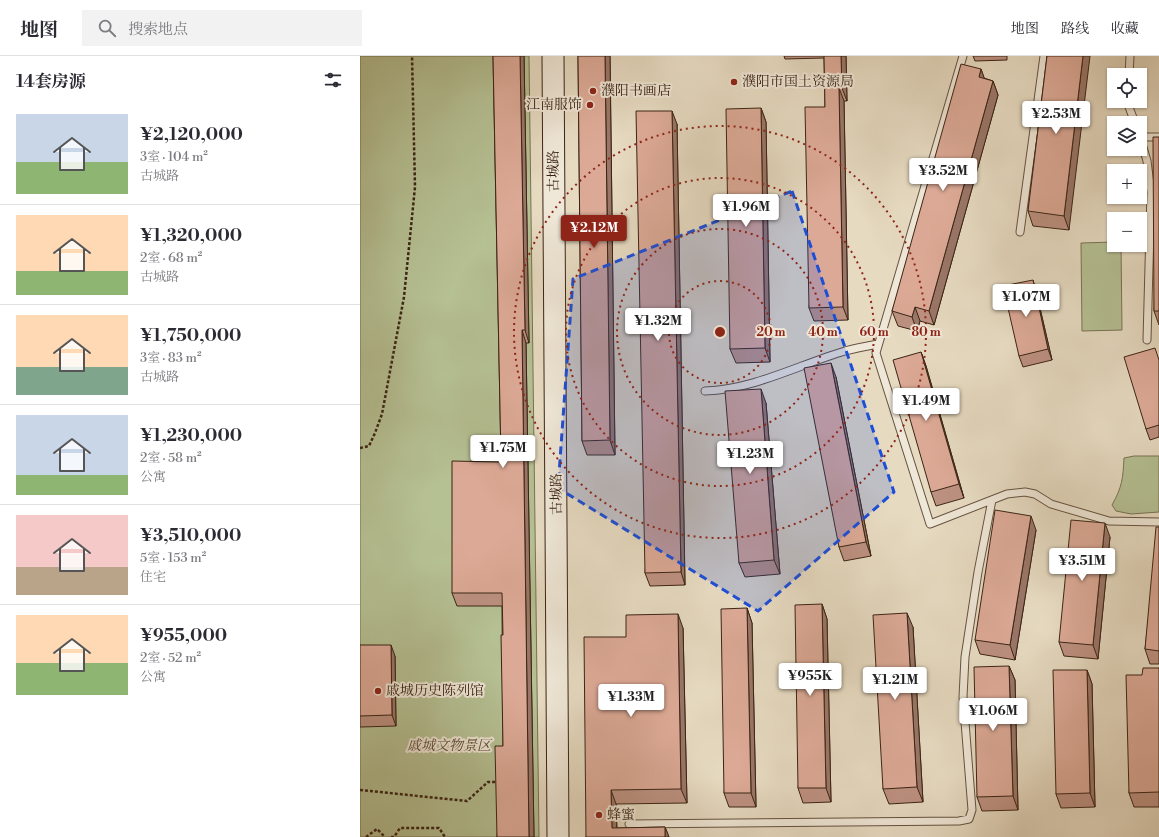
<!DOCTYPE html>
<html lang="zh">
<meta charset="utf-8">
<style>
body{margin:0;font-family:"Libre Bodoni","Noto Serif SC",serif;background:#f2f2f3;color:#2b2b33;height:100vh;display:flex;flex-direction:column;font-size:15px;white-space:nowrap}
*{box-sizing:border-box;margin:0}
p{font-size:13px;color:#7c7c81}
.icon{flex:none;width:22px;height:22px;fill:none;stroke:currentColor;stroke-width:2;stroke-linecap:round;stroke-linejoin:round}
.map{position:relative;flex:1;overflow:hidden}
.panel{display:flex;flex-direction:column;background:#fff;width:360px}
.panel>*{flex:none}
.fabs{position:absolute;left:747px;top:12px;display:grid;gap:8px}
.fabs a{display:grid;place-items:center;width:40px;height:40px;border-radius:0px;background:#fff;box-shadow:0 1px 3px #0004;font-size:20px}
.price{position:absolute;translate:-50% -34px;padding:0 9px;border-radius:4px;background:#fff;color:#222;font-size:13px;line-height:26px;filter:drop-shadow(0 1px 2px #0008)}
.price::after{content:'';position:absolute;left:50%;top:24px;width:12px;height:9px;margin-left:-6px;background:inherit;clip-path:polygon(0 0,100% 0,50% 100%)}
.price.active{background:#8f2418;color:#fff}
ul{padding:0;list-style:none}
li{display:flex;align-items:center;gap:12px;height:100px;padding:0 16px}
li+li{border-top:1px solid #e1e1e2}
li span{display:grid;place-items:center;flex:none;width:112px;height:80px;border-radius:0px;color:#555}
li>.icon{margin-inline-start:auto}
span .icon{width:48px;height:48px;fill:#fffc;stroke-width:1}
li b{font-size:17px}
h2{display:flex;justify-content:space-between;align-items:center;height:48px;padding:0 16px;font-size:17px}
header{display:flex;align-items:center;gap:24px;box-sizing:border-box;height:56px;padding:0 20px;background:#fff;border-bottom:1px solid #e1e1e2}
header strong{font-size:19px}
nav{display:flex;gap:22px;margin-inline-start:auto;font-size:14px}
.search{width:280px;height:36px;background:#f2f2f3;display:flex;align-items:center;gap:10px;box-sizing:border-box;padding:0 14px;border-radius:0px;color:#7c7c81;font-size:15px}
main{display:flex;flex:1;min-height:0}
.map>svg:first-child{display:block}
</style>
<header>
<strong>地图</strong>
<div class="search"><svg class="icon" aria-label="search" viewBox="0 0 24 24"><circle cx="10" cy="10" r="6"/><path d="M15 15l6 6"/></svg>搜索地点</div>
<nav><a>地图</a><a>路线</a><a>收藏</a></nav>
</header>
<main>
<section class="panel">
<h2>14套房源<svg class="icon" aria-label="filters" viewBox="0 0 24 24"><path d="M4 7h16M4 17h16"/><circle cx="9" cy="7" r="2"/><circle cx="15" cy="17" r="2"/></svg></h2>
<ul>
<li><span style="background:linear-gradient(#c9d6e8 60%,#8fb573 0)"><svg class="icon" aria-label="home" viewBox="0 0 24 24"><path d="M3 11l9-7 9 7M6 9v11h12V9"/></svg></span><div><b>¥2,120,000</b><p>3室 · 104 m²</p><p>古城路</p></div></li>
<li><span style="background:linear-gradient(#ffd9b3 70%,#8fb573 0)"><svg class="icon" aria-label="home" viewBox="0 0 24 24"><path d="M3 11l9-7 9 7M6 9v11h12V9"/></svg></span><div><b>¥1,320,000</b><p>2室 · 68 m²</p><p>古城路</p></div></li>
<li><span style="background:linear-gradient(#ffd9b3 65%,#7fa58c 0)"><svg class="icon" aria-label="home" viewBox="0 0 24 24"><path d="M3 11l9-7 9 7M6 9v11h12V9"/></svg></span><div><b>¥1,750,000</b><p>3室 · 83 m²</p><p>古城路</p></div></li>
<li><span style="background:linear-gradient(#c9d6e8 75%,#8fb573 0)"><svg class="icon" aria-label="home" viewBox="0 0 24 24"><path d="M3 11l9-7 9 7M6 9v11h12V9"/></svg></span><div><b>¥1,230,000</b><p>2室 · 58 m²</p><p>公寓</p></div></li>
<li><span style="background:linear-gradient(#f6c9c9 65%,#b9a48a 0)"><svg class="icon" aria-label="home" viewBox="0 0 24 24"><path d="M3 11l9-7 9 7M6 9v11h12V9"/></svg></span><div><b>¥3,510,000</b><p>5室 · 153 m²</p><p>住宅</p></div></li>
<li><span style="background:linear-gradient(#ffd9b3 60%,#8fb573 0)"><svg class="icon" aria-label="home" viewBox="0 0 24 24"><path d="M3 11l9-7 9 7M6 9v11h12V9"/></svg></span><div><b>¥955,000</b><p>2室 · 52 m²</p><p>公寓</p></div></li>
</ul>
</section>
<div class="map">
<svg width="799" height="781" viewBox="0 0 799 781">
<rect width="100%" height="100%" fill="#e6dac1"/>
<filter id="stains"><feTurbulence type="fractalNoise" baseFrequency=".005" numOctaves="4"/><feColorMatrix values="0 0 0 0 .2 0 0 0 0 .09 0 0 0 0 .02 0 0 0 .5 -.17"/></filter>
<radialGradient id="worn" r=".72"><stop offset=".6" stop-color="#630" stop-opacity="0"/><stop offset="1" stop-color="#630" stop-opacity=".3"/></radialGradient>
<path fill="#b5c093" stroke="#787254" d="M0 0H169L179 781H0Z
M754 186V189H761L762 274 722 275 721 187Z
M774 400H799V456L771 458 756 455 752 449C762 431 763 423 764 402Z"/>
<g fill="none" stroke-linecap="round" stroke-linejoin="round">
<g stroke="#665240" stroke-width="9">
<path id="lane" d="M603 0 516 297 570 468 647 438 665 436 675 438 691 448 749 465 799 466
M769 19 770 0
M769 45V51L775 67
M780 81 787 105 791 136 787 284
M780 81H799
M660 176 684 0
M345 335C395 333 438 309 485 295 496 292 507 290 518 288
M269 768 599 765 609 763 612 754 603 641 605 601 618 516 632 444"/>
</g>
<g stroke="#3b2415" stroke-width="23">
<path id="secondary" d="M193 0 198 781"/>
</g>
<path stroke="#3b2415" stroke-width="2.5" stroke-dasharray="3 2" stroke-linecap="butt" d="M0 392 9 390 15 377 22 358 44 241 55 131 52 0
M0 734 107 745 128 726H136
M6 781 17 773 25 781
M31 781H34L40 772H79L85 781"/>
<use href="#lane" stroke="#efe7d7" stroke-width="7"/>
<use href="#secondary" stroke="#efe7d7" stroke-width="21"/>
</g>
<path fill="#bd9181" stroke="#3b2415" d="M133 0H164L169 287H166L174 781H137L143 690 142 550H97L92 537 139 406 141 403Z
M218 0H250L255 399H227L222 385Z
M424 0H486L487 45H484L488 264 454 265 449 252 465 51 464 2 425 3Z
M613 0H647V4L615 5Z
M687 0 709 174 673 170 668 155Z
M621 13 624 22 633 25 638 39 574 269 560 265 557 275 538 270 532 255Z
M401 52 406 66 410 306 376 307 370 293Z
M317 68 325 529 290 530 285 517Z
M799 81V269L794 255Z
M676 235 692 304 663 311 659 300Z
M561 296 566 310 604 442 576 450 571 436Z
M799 302V381L790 384 786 373Z
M476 321 511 500 484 505 479 491Z
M406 347 420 518 385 521 379 507Z
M799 471V608H790L785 593Z
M676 474 655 604 620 598 615 584Z
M750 481 738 603 704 600 699 586Z
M462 548 467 563 471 746 443 747 438 732Z
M387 552 392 567 396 751H369L364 737Z
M553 571 563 746 529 748 523 733Z
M323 572 327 747 256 748 257 772 305 771 309 781H226L266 581Z
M0 589 35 600 36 670 0 671Z
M649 610 655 624 658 754 622 755 617 741Z
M799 612V751H774L769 737 782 619Z
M727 614 732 628 735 751 701 752 696 738Z"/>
<path fill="#9a7669" stroke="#3b2415" d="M160 0H164L169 287 165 274Z
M245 0H250L255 399 250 384Z
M481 0H486L487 45 482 32Z
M723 0H730L709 174 704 160Z
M621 13 626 27 619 21Z
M633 25 638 39 574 269 569 255Z
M479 32 484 45 488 264 483 251Z
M401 52 406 66 410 306 405 292Z
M312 55 317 68 325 529 321 516Z
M673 224 676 235 692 304 688 293Z
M555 251 560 265 557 275 552 261Z
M162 274 166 287 174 781H169Z
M561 296 566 310 604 442 599 428Z
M471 307 476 321 511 500 506 486Z
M401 333 406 347 420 518 414 504Z
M671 460 676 474 655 604 650 589Z
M745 467 750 481 738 603 733 589Z
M462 548 467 563 471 746 466 732Z
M387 552 392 567 396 751 391 737Z
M547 557 553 571 563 746 557 731Z
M318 558 323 572 327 747 321 733Z
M31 589 35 600 36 670 32 659Z
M649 610 655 624 658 754 653 740Z
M727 614 732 628 735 751 730 737Z
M251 734 256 748 257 781 252 772Z
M305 771 309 781H305Z"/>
<path fill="#dca996" stroke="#3b2415" d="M133 0H160L165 274H162L169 781H137L135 690H143L141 579H143L142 537H92V405L139 406V403H141Z
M218 0H245L250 384 222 385Z
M464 0H481L482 32H479L483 251 449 252 445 51H465Z
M687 0H723L704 160 668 155Z
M601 8 621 13 619 21 633 25 569 255 555 251 552 261 532 255Z
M401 52 405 292 370 293 366 53Z
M276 55H312L321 516 285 517Z
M793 81H799V255H794Z
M673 224 688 293 659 300 643 230Z
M795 292 799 304V369L786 373 764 301Z
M561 296 599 428 571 436 533 304Z
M471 307 506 486 479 491 444 312Z
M401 333 414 504 379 507 365 335Z
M635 454 671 460 650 589 615 584Z
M711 464 745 467 733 589 699 586Z
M796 471H799V595L785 593Z
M462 548 466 732H438L435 549Z
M387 552 391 737H364L361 553Z
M547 557 557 731 523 733 513 559Z
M318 558 321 733 251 734 252 772 305 771V781H226L224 581H266V559Z
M0 589H31L32 659 0 660Z
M649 610 653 740 617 741 614 611Z
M783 612H799V736L769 737 766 619H782Z
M693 614H727L730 737 696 738Z"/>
<path fill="#1d4ed8" fill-opacity="0.2" stroke="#1d4ed8" stroke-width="3" stroke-dasharray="8 5" stroke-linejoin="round" d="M432 135 534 436 398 555 198 432 213 223Z"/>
<g fill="none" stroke="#8f2418" stroke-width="2" stroke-dasharray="2 4">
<circle cx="360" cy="276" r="51"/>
<circle cx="360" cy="276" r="103"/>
<circle cx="360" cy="276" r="154"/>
<circle cx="360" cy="276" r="206"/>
</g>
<g fill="#8f2418" stroke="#efe7d7" stroke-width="1.5">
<circle cx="374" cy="26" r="4"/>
<circle cx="233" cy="35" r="4"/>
<circle cx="230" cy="49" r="4"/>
<circle cx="18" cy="635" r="4"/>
<circle cx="239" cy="759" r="4"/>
</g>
<g text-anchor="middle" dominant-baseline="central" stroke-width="4" stroke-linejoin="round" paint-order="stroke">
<g font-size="14" fill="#3b2415" stroke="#efe7d7" text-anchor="start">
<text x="382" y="26">濮阳市国土资源局</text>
<text x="241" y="35">濮阳书画店</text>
<text x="222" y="49" text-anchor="end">江南服饰</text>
<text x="26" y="635">戚城历史陈列馆</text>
<text x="247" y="759">蜂蜜</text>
</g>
<g font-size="14" fill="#3b2415" stroke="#efe7d7">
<text transform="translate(194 115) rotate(-91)">古城路</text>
<text transform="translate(197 438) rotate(-91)">古城路</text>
</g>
<g font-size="14" font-style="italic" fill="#5a4b34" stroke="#efe7d7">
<text x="89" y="690">戚城文物景区</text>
</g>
</g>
<circle cx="360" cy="276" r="6" fill="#8f2418" stroke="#efe7d7" stroke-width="2"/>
<g font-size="12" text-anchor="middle" font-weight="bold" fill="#8f2418" stroke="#efe7d7" stroke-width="4" stroke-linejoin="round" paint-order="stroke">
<text x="411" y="280">20 m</text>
<text x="463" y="280">40 m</text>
<text x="514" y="280">60 m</text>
<text x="566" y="280">80 m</text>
</g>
<rect width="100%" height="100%" filter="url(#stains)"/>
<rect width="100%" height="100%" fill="url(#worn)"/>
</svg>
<div class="fabs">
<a><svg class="icon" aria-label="locate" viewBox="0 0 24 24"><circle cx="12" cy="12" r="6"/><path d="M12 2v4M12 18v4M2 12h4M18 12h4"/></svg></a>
<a><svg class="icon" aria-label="layers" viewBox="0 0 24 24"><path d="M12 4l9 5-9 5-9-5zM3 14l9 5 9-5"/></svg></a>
<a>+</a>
<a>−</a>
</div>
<b class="price" style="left:696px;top:79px">¥2.53M</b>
<b class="price" style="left:583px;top:136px">¥3.52M</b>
<b class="price" style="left:386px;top:172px">¥1.96M</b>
<b class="price active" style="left:234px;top:193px">¥2.12M</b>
<b class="price" style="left:666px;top:262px">¥1.07M</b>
<b class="price" style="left:298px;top:286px">¥1.32M</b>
<b class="price" style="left:566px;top:366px">¥1.49M</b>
<b class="price" style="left:143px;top:413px">¥1.75M</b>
<b class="price" style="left:390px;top:419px">¥1.23M</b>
<b class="price" style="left:722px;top:526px">¥3.51M</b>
<b class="price" style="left:450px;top:641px">¥955K</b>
<b class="price" style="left:535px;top:645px">¥1.21M</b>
<b class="price" style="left:271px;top:662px">¥1.33M</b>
<b class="price" style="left:633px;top:676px">¥1.06M</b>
</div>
</main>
